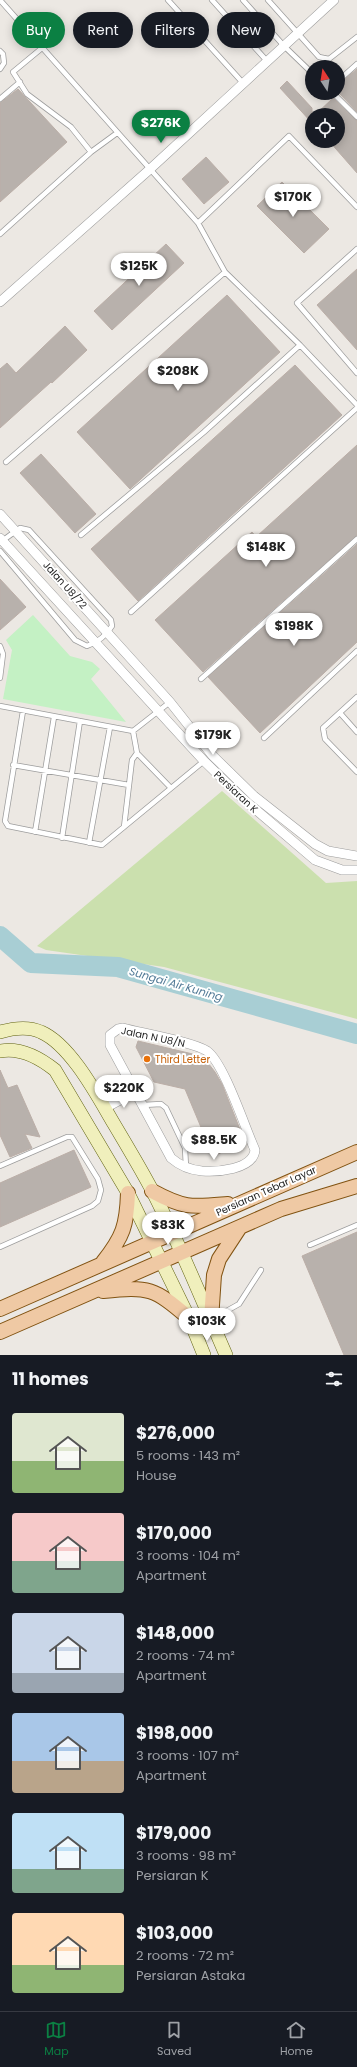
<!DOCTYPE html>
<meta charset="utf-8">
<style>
body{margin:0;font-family:Poppins,sans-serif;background:#242831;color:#f1f3f6;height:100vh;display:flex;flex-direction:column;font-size:15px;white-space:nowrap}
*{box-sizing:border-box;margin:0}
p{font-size:13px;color:#9ea1a6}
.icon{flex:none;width:22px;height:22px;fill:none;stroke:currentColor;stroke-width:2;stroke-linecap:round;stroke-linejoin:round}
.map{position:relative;height:1355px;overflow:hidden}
.panel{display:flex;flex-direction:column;background:#171b24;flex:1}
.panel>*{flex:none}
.hud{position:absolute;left:12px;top:12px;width:333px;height:36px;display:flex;gap:8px}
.needle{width:26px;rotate:348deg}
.buttons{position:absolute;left:305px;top:60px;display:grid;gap:8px}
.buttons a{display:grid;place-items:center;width:40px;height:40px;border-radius:50%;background:#171b24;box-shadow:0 2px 10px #0003;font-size:20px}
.price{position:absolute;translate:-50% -34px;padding:0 9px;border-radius:14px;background:#fff;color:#222;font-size:13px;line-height:26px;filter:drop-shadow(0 1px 2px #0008)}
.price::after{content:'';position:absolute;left:50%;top:24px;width:12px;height:9px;margin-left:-6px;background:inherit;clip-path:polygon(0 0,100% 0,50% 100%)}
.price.on{background:#0b8043;color:#fff}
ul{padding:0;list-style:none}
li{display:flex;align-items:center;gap:12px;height:100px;padding:0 12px}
li span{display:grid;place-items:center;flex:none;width:112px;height:80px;border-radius:4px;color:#555}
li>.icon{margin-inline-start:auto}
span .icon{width:48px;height:48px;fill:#fffc;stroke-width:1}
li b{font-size:17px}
h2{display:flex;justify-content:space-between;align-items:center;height:48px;padding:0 12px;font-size:17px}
.tag{padding:0 14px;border-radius:18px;background:#171b24;box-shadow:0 2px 10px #0003;font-size:14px;line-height:36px}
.tag.on{background:#0b8043;color:#fff}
.tabs{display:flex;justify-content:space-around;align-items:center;height:56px;border-top:1px solid #363941;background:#171b24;font-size:11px;color:#9ea1a6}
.tabs a{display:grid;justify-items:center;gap:2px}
.tabs .on{color:#0b8043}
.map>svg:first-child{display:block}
</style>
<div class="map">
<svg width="357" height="1355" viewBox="0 0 357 1355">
<rect width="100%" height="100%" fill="#ece8e3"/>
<path fill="#cbe0ae" d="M222 791 326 883 357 881V1019L164 967 46 950 37 946Z"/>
<path fill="#c4f1c4" d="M33 615 70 656 92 662 100 669 91 679 126 722 3 699 12 650 6 640Z"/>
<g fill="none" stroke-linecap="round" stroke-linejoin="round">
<path stroke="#a8ced4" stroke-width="20" d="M0 936 31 963 118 967 357 1034"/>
</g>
<path fill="#b8b1ac" stroke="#bbaea7" d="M357 69V112L339 93 343 90 338 85Z
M287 81 312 108V123L280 88Z
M18 89 67 142 0 202V103Z
M333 98 357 121V173L329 141H338V115H315Z
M206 157 229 182 204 204 182 179Z
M282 182 329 229 304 253 257 206Z
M166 244 184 263 112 330 94 311Z
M357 269V350L317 305Z
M227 295 280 352 130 489 77 432Z
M65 326 87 350 52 383 51 382 0 428V369L7 363 16 373Z
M295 365 342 415 138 601 91 549Z
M357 445V535L203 672 155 620 252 532 256 537Z
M41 454 96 514 75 533 20 473Z
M357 544V642L260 733 208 677Z
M0 579 26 607 0 630Z
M138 1041 197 1055 208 1063 215 1072 222 1084 245 1142 213 1156 185 1089 154 1082 136 1047Z
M0 1070 8 1088 17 1085 40 1137 25 1134 32 1148 10 1157 0 1135Z
M74 1150 91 1187 0 1227V1183Z
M357 1232V1355H344L302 1256Z"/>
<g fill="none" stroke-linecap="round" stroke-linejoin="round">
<g stroke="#9d9d9d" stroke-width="6">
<path id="lane" d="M0 0 198 223 289 136 357 207
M168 0 243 83
M212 0 267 61
M243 0 284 46 312 73
M268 0 319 57 329 59 357 37
M42 48 13 72 27 94 71 127 91 152
M0 51 3 54 4 63 0 69
M338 81 357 64
M333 93 357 117
M0 99 20 82
M198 223 225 272
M0 234 91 152 117 133
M357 249 297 303 357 373
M6 462 225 272 300 345 357 405
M81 535 204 432 300 345
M0 551 75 640 87 646C98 642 106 636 112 626L111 620 29 530 20 528 2 541
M131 612 357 408
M0 646 3 654 0 678
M201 679 357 539
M357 697 323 728 325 739 357 772
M0 706 133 731 170 702
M23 711 5 821 8 826 102 845 204 761
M340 713 357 732
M133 731 137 753 170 787
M264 738 357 651
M13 765 129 785
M124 827 132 760 137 753
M35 832 54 717
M62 838 80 721
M89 843 110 727
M143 1105 161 1104 166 1108 185 1148 186 1167
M0 1166 67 1137H72L98 1179 101 1190 98 1201 92 1206 0 1247
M310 1245 357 1225
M214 1318 239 1304 261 1270"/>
</g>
<g stroke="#9d9d9d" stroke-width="10">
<path id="street" d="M0 302 149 170 334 0
M0 514 170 702 212 755 254 796 315 844 328 851 357 856
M0 538 204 761 242 798 315 860 342 870H357
M123 1028C142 1033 193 1042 207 1051 224 1063 245 1128 255 1150 253 1170 217 1172 202 1171 191 1170 179 1165 171 1158L110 1045V1035L118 1029Z
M105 1108 135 1092"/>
</g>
<g stroke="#616312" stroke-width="14">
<path id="secondary" d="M0 1032C14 1028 28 1026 41 1032 71 1045 98 1097 114 1124 127 1146 141 1169 153 1192 180 1245 202 1300 226 1355
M0 1051C21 1047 40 1058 55 1070L128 1193 189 1318 204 1355"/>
</g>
<g stroke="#815312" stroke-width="16">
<path id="primary" d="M152 1191C185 1209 192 1207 228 1204
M103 1262C123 1237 127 1225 128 1193
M103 1291C149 1286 154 1288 189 1318
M0 1309 357 1152
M211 1320 214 1275 219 1259 240 1227
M0 1332 281 1209 357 1186"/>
</g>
<use href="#lane" stroke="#fff" stroke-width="4.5"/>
<use href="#street" stroke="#fff" stroke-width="9"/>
<use href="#secondary" stroke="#f0efbc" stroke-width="13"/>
<use href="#primary" stroke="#efc9a4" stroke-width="14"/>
</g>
<circle fill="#e8710a" stroke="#fff" stroke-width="1.5" cx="147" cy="1059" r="4"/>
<g text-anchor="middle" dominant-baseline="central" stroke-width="4" stroke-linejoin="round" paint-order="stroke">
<g font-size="10" fill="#1c1c1c" stroke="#fff">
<text transform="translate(65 585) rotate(48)">Jalan U8/72</text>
<text transform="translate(236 792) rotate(43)">Persiaran K</text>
<text transform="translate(153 1037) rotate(12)">Jalan N U8/N</text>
<text transform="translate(266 1191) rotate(-24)">Persiaran Tebar Layar</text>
</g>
<g font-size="10" fill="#c56008" stroke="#fff" text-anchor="start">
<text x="155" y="1059">Third Letter</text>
</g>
<g font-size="11" font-style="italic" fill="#527a97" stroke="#fff">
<text transform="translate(176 984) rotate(16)">Sungai Air Kuning</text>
</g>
</g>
</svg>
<div class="buttons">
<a><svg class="needle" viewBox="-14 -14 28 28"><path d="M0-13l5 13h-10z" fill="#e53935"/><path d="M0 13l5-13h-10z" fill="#9ea1a6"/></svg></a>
<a><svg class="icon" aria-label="locate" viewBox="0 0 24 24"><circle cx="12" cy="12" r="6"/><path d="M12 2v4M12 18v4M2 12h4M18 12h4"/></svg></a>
</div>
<b class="price on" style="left:161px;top:144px">$276K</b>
<b class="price" style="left:293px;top:218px">$170K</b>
<b class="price" style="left:139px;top:287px">$125K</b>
<b class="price" style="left:178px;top:392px">$208K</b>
<b class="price" style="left:266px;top:568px">$148K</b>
<b class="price" style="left:294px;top:647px">$198K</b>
<b class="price" style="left:213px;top:756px">$179K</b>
<b class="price" style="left:124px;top:1109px">$220K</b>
<b class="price" style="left:214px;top:1161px">$88.5K</b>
<b class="price" style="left:168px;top:1246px">$83K</b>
<b class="price" style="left:207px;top:1342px">$103K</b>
<div class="hud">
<a class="tag on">Buy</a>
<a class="tag">Rent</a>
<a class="tag">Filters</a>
<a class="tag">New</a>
</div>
</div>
<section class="panel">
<h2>11 homes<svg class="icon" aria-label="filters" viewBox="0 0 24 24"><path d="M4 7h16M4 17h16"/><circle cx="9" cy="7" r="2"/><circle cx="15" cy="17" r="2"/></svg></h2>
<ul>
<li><span style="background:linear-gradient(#dfe7d0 60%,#8fb573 0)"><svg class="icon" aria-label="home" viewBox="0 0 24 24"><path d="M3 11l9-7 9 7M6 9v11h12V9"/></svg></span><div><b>$276,000</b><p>5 rooms · 143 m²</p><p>House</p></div></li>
<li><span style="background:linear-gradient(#f6c9c9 60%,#7fa58c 0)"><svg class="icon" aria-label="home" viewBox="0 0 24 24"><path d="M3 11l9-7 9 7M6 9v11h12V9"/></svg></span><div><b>$170,000</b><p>3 rooms · 104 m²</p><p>Apartment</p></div></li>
<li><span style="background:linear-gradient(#c9d6e8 75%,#9aa5b1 0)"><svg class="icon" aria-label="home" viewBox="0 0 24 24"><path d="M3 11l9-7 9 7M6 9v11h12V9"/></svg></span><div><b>$148,000</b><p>2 rooms · 74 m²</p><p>Apartment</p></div></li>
<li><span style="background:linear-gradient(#a9c7e8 60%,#b9a48a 0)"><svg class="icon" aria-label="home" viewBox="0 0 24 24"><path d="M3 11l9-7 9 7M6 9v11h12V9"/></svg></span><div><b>$198,000</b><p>3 rooms · 107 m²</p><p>Apartment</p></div></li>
<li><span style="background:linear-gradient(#bfe0f5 70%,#7fa58c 0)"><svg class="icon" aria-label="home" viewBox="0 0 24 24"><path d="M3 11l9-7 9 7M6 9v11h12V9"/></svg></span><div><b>$179,000</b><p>3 rooms · 98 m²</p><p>Persiaran K</p></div></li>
<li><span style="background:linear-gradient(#ffd9b3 65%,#8fb573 0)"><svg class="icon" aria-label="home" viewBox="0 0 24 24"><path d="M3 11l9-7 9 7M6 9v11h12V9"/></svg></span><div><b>$103,000</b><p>2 rooms · 72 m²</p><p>Persiaran Astaka</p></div></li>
</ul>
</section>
<nav class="tabs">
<a class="on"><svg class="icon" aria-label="map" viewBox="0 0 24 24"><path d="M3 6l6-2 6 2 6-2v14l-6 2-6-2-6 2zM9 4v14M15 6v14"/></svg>Map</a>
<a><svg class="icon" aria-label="saved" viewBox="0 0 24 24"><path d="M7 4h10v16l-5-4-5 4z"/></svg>Saved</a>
<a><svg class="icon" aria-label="home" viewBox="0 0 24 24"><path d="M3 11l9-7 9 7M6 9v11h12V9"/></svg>Home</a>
</nav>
